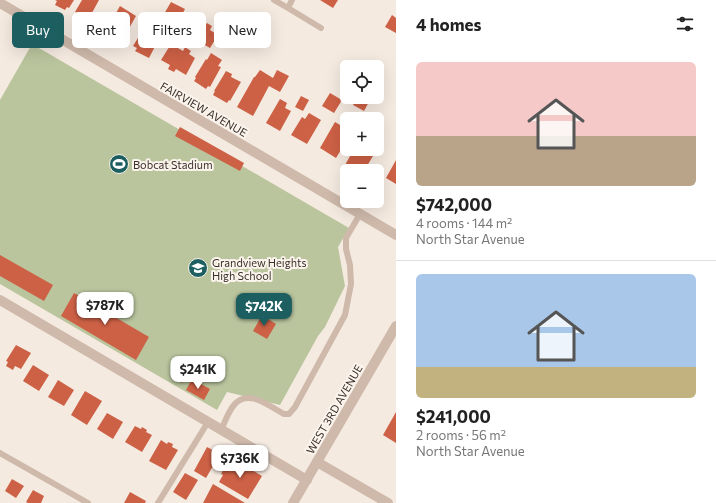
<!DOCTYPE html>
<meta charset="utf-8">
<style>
body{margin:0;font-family:Commissioner,sans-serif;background:#f6f6f6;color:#222;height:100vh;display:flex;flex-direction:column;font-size:15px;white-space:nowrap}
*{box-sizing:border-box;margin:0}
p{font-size:13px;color:#767676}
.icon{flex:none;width:22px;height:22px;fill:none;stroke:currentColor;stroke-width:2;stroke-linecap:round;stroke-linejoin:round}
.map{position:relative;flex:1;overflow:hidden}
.drawer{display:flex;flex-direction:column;background:#fff;width:320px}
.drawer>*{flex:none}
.banner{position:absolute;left:12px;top:12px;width:324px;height:36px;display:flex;gap:8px}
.controls{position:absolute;left:340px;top:60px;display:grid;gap:8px}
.controls a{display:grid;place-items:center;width:44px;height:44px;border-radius:6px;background:#fff;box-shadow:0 4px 16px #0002;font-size:20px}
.price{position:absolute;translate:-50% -34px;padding:0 9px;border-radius:8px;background:#fff;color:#222;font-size:13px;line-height:26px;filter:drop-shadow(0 1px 2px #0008)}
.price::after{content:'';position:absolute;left:50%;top:24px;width:12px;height:9px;margin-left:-6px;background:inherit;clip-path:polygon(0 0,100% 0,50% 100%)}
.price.current{background:#1d5f60;color:#fff}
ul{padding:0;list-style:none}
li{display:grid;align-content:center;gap:8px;height:212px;padding:0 20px}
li+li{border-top:1px solid #e0e0e0}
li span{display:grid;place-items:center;height:124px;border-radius:6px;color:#555}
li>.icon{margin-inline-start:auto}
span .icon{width:72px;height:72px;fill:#fffc;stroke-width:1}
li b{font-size:17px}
h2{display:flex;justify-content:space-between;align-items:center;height:48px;padding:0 20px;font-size:17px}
.tag{padding:0 14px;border-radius:6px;background:#fff;box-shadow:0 4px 16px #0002;font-size:14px;line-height:36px}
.tag.current{background:#1d5f60;color:#fff}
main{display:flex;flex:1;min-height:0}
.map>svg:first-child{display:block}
</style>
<main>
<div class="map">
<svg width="396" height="503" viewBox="0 0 396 503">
<rect width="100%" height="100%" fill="#f5eae0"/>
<path fill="#bac59e" d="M32 44 349 228 338 247 345 286 325 327 318 336 280 405 227 392 217 410 0 284V100Z"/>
<path fill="#cd6146" d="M55 0H74L69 8 67 7 65 10 55 5 57 1Z
M82 0H99L88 20 75 12Z
M320 0H338L333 8Z
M171 2 185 9 178 22 164 14Z
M120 6 136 16 123 39 107 29Z
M392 15 396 18V33L385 27Z
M207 23 212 26 210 30 218 35 210 48 196 40Z
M146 25 154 29 155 26 163 31 149 58 135 51 137 48 133 46Z
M171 44 183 51 185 47 191 51 189 54 195 58 186 75 176 69 174 72 168 69 170 65 161 60Z
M211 53 222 60 218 66 221 67 210 87 208 86 206 89 194 81 196 78 195 77 206 59 207 60Z
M260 70 273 78 277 70 289 76 280 92 269 86 253 116 237 107 254 77H255Z
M226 71 232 74 231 77 241 82 230 101 229 100 227 103 213 95 215 91H214Z
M330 93 342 100 334 113 322 106Z
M301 96 309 100 303 111 295 107Z
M358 97H365L370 100 364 111 353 105Z
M280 99 287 103 285 108 291 111 280 131 266 123Z
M309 113 321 120 307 144 291 135 302 117 305 119Z
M335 122 347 129V140L336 158 320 148Z
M180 127 244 163 240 171 175 136Z
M377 144 379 146 364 171H356L345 165 354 149H377Z
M396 160V184L386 178Z
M0 255 53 285 44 301 0 276Z
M74 293 149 337 136 360 61 316Z
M262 315 276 324 267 339 253 331Z
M16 345 31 353 21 369 15 366 13 370 6 366 8 362 6 361Z
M33 365 49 375 39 391 23 381Z
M182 367 189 371 182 383 176 379Z
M192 379 210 389 204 400 186 390Z
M58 380 74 390 64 406 48 397Z
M85 391 102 401 87 425 71 415Z
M396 412V443L383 435Z
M107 413 123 422 113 439 97 429Z
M135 426 141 429 142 427 147 430 146 432 152 435 142 452 125 442Z
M161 440 167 444 168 442 173 444 172 447 178 450 166 470 149 461Z
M207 447 220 454 206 478 194 471Z
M233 459 262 476 248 499 219 482 223 475 221 474 226 465 229 466Z
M185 473 198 480 186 500 173 492Z
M12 479 24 486 16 498 5 491Z
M213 484 245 503H203Z
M33 490 44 496 41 503H28L26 502Z
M130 492 146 501 145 503H124Z"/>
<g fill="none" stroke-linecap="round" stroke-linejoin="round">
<path stroke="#ceb9ab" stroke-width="6" d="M274 0 288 8 292 0
M288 8 321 28
M221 430C225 422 228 412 234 405 248 388 269 406 284 414H289L295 407 345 315 351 284 350 265 346 249V238L360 214
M0 453 88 503
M158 503 208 422"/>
<path stroke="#ceb9ab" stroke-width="10" d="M0 3 396 235
M0 300 307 480
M317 462 388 503"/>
<path stroke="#ceb9ab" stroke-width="10" d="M293 503 396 326"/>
</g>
<defs>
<g id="stadium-disc" transform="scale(1)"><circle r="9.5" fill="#1d5f60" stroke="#fbf4ed"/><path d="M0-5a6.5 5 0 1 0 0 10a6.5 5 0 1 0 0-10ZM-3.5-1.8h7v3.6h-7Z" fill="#fff"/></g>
<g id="school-disc" transform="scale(1)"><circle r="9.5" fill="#1d5f60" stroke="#fbf4ed"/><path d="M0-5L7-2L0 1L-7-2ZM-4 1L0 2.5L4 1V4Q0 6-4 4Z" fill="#fff"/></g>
</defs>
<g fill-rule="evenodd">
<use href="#stadium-disc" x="119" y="164"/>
<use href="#school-disc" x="198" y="268"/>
</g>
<g text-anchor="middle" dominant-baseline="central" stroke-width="4" stroke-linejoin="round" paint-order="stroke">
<g font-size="11" fill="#3b2f2a" stroke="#fbf4ed">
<text transform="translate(204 109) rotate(30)">FAIRVIEW AVENUE</text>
<text transform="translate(334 409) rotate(-60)">WEST 3RD AVENUE</text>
</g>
<g font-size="11" fill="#3b2f2a" stroke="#fbf4ed" text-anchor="start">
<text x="133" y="164">Bobcat Stadium</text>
<text x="212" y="262">Grandview Heights<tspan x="212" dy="13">High School</tspan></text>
</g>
</g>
</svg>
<div class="controls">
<a><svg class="icon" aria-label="locate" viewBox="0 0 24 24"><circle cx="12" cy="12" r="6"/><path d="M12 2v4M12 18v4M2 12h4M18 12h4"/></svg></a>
<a>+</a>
<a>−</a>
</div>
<b class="price" style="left:105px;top:326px">$787K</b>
<b class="price current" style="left:264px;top:327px">$742K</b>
<b class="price" style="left:198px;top:390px">$241K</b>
<b class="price" style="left:240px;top:479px">$736K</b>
<div class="banner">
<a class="tag current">Buy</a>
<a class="tag">Rent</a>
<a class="tag">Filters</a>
<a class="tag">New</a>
</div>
</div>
<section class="drawer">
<h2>4 homes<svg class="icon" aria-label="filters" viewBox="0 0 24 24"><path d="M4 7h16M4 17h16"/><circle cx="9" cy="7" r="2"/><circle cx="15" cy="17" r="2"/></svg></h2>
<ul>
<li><span style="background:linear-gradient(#f6c9c9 60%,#b9a48a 0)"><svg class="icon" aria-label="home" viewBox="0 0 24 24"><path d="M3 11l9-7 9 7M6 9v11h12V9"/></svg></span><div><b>$742,000</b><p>4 rooms · 144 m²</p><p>North Star Avenue</p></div></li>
<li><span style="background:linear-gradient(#a9c7e8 75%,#c2b280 0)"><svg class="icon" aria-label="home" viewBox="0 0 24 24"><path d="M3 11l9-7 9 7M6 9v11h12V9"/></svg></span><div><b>$241,000</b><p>2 rooms · 56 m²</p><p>North Star Avenue</p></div></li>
</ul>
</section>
</main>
